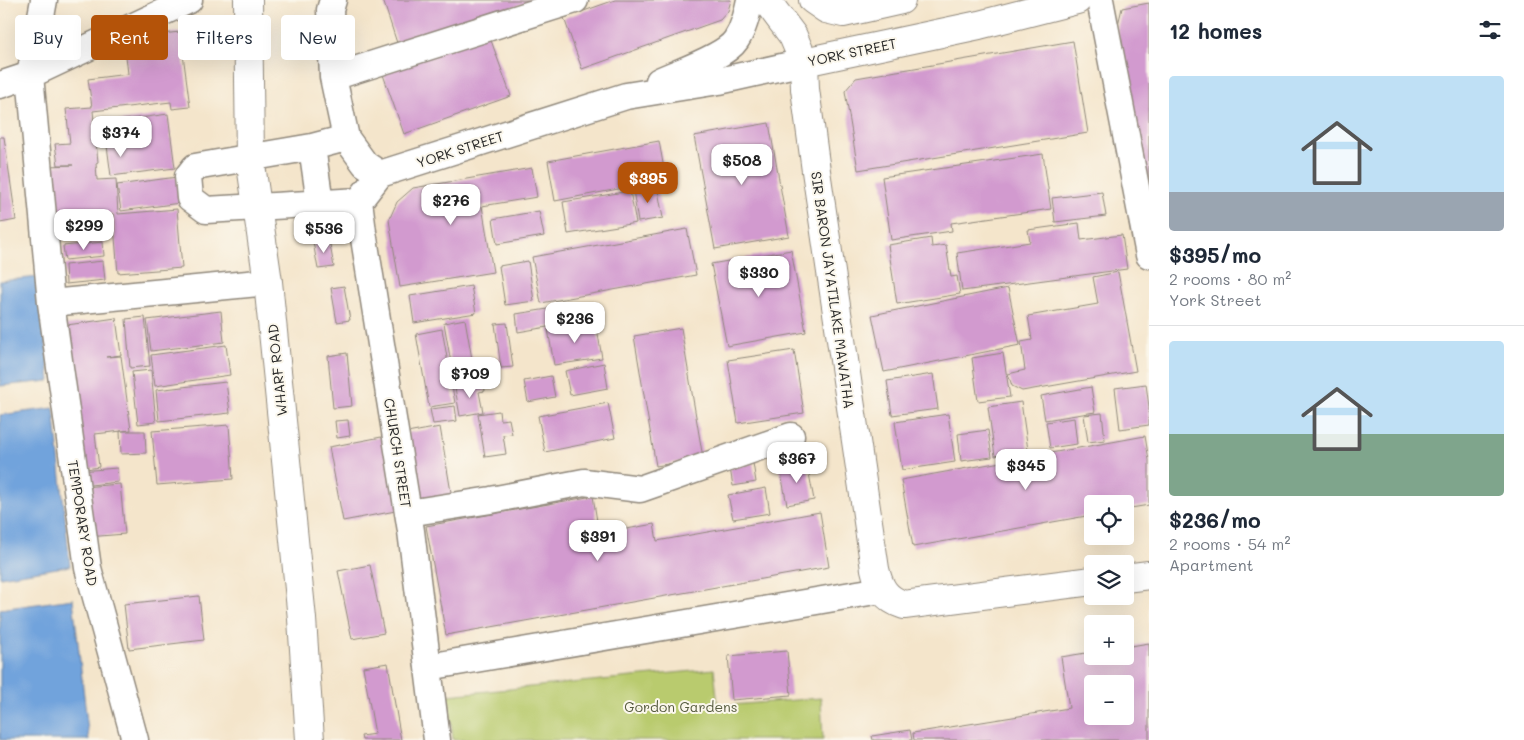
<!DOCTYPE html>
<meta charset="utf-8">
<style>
body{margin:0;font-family:Mali,sans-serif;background:#f2f2f3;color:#1f2937;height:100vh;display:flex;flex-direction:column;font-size:19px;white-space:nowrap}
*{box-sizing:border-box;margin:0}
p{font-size:16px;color:#747a83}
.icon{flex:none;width:28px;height:28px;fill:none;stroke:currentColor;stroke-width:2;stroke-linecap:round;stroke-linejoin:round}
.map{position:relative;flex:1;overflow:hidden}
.details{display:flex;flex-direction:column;background:#fff;width:375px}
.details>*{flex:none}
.banner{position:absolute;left:15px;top:15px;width:475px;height:45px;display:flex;gap:10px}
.fabs{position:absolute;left:1084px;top:495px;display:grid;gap:10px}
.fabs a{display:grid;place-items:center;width:50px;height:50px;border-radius:5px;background:#fff;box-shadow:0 5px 20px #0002;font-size:25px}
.price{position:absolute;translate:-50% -42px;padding:0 11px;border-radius:10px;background:#fff;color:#222;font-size:16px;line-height:32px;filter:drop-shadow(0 1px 2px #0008)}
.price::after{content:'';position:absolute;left:50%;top:30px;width:15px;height:11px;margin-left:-8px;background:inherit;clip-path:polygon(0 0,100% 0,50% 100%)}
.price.on{background:#b45309;color:#fff}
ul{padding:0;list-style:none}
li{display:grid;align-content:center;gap:10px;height:265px;padding:0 20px}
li+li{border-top:1px solid #e0e1e3}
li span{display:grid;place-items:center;height:155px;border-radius:5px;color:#555}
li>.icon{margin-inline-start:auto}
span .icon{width:90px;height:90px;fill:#fffc;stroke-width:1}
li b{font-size:21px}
h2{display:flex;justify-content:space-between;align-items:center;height:60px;padding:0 20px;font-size:21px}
.pill{padding:0 18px;border-radius:5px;background:#fff;box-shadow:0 5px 20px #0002;font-size:18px;line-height:45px}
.pill.on{background:#b45309;color:#fff}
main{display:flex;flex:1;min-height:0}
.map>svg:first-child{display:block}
</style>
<main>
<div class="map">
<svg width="1149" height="740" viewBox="0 0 1149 740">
<rect width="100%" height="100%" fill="#fbf7ec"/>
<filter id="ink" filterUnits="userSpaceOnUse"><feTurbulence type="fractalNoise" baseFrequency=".02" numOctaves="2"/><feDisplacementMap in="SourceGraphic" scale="10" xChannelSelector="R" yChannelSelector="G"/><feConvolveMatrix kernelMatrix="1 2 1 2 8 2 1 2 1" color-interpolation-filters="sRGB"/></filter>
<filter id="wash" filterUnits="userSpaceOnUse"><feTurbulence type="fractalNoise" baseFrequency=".0096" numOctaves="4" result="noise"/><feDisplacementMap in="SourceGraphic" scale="20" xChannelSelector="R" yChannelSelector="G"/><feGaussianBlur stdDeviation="1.12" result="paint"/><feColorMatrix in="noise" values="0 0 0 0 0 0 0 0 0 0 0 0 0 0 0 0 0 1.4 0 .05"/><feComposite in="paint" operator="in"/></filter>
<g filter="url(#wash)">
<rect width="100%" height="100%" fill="#f4e5cb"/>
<path fill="#b9cb6e" stroke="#727b4c" d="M714 669 718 706 821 698 823 740H453L448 695Z"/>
<path fill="#71a3dc" stroke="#4e6784" d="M39 277 50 381 0 386V281Z
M54 408 70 566 0 577V415Z
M73 599 89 740H0V609Z"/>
<g id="blocks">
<path fill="#d29acf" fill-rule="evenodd" d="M383 0H534L398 46Z
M615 0H731L728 11 720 20 582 69 564 18Z
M1149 3V187L1117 29 1122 8Z
M180 32 190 107 172 109 171 102 93 111 98 162 96 163 97 180 116 179 118 214 177 209 182 268 118 273 113 214 104 215 105 232 54 235 49 166 73 165H58L55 144 70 143 66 109 92 107 88 79 128 74 124 38Z
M488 32 511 96 404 134 381 69Z
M1073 41 1088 133 858 170 845 91 856 78Z
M168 114 175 168 111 176 104 123Z
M769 123 789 236 715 249 694 136Z
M0 137H4L16 220 0 223Z
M659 141 666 180 555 201 548 161Z
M1043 154 1051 209 951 223 952 231 891 240 882 177Z
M532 168 537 197 482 206 493 272 400 287 389 220 397 202 413 188Z
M177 177 180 203 121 211 117 185Z
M657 185 663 218 638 222 633 190Z
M630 191 636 223 568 234 563 202Z
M1102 192 1106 216 1055 222 1052 198Z
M539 211 544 236 497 244 493 219Z
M356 223 358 237 337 241 334 227Z
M1079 223 1081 240 1122 235 1127 269 962 291 957 253 1030 242 1028 230Z
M687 229 696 275 541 303 532 257Z
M931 238 932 247 946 245 951 277 957 276 960 294 897 304 888 245Z
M329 239 334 267 318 269 313 242Z
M103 242 104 256 65 260 63 246Z
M791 250 806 332 727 346 711 264Z
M103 261 105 280 66 284 65 265Z
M528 261 534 301 505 305 499 266Z
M1118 272 1136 371 1022 391 1012 386 1008 374 1025 370 1021 342 1032 340 1028 316 1098 304 1093 277Z
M344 286 350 320 337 322 331 288Z
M471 286 476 313 414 323 410 296Z
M1008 288 1020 345 884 372 872 315Z
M586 303 588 320 518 332 516 314Z
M221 311 224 342 151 351 147 320Z
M145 317 150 366 130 368 126 319Z
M116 318 121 355 106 357 121 356 131 430 95 434 99 467 80 470 60 326Z
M465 319 476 382 455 386 444 323Z
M596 322 602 358 554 365 548 329Z
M507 323 513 367 501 368 495 324Z
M681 328 703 458 656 466 634 336Z
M442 329 455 403 429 407 416 334Z
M226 345 230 375 155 386 151 355Z
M794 350 804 413 738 423 728 360Z
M347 353 352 406 333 408 328 356Z
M1003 353 1010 397 978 401 972 358Z
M604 363 608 388 570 395 565 371Z
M151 370 156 422 138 424 132 372Z
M933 374 938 409 892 415 887 381Z
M551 376 555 397 528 402 524 381Z
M226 382 230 413 159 421 156 390Z
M484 383 485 391 479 392 483 412 460 416 455 388Z
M1146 384 1149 407V425L1120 429 1115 388Z
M1091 387 1095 412 1045 420 1041 396Z
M1021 402 1028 450 995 456 988 407Z
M608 403 615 438 545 452 538 416Z
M455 406 457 421 433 424 430 409Z
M499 411 500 420 509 419 512 434 503 435 506 454 485 457 478 414Z
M1102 413 1105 440 1088 442 1084 415Z
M948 414 955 462 902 470 895 422Z
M1074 418 1077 444 1050 448 1046 422Z
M348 420 350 436 337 438 335 421Z
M229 425 233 479 157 485 152 431Z
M440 427 453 504 421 509 407 433Z
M988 430 992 457 961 461 958 434Z
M120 431H145L146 453 121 454Z
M392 435 406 509 343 521 329 447Z
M1145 436 1149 460V505L1125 509V504H1092V515L913 547 901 480Z
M753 463 756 482 733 486 730 468Z
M807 463 814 500 787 505 780 468Z
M117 468 118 482 81 486 80 471Z
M120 484 125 534 87 537 83 487Z
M766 488 770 513 733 519 728 495Z
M593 496 599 534 654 524 657 541 820 512 829 567 446 635 426 526Z
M370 565 384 633 352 639 338 571Z
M199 596 204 640 129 649 124 604Z
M1149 643V740H914L913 733 1069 708 1061 657 1092 652V656H1125V647ZM1092 684H1125V716H1092Z
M787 651 791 695 732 700 728 656Z
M388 663 401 740H362L361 736 375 734 363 667Z
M910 730 912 740H873L872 736Z"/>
</g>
</g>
<g filter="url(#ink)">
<use href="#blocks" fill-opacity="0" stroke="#90887b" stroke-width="1"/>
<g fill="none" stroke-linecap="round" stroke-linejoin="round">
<g stroke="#90887b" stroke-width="29">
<path id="minor" d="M44 0 30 75 51 303 268 282
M333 0 330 10 333 77 346 138 365 164 380 174
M1100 0 1149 255
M333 77 575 0
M659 81C678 72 725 57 736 40 744 28 747 14 750 0
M0 85 30 75 189 0
M346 138 312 147 195 167 188 176 190 198 206 210 359 201
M312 147 320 203
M380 174 359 201 363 232 411 531 437 740
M380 174 626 96 719 81 804 62
M51 303 88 568 135 740
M408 513 491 500 584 482 640 489 791 436
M428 667 881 590"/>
</g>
<g stroke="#90887b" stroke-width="30">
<path id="major" d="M248 0 250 158 268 282 302 619 310 740
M766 0 793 36 804 62 805 89 816 171 875 569C879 587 885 599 904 605L1092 581
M813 0 826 9 843 13 901 0
M804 62 979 25 1077 0
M1125 578 1149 575"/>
</g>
<use href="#minor" stroke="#fff" stroke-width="26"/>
<use href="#major" stroke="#fff" stroke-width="28"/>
</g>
</g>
<g text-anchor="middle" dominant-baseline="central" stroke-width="4" stroke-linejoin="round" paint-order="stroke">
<g font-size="14" fill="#2b2b2b" stroke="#fbf7ec">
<text transform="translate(852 52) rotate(-12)">YORK STREET</text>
<text transform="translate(460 149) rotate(-18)">YORK STREET</text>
<text transform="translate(833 290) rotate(82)">SIR BARON JAYATILAKE MAWATHA</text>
<text transform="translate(277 370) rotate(-96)">WHARF ROAD</text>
<text transform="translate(398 453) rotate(81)">CHURCH STREET</text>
<text transform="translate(83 523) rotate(81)">TEMPORARY ROAD</text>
</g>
<g font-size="14" fill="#565b3f" stroke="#fbf7ec">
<text x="681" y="706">Gordon Gardens</text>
</g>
</g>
</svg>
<div class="fabs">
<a><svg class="icon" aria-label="locate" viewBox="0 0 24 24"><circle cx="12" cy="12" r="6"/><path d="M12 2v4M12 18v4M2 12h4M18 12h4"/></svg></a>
<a><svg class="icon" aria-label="layers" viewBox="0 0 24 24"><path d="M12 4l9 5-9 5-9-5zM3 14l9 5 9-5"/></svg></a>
<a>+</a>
<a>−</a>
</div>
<b class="price" style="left:121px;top:158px">$374</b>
<b class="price" style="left:742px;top:186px">$508</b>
<b class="price on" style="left:648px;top:204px">$395</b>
<b class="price" style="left:451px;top:226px">$276</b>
<b class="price" style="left:84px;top:251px">$299</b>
<b class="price" style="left:324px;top:254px">$536</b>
<b class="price" style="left:759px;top:298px">$330</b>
<b class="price" style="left:575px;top:344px">$236</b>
<b class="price" style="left:470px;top:399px">$709</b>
<b class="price" style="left:797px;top:484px">$367</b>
<b class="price" style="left:1026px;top:491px">$345</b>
<b class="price" style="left:598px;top:562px">$391</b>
<div class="banner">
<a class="pill">Buy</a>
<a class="pill on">Rent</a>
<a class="pill">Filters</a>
<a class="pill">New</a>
</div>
</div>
<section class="details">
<h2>12 homes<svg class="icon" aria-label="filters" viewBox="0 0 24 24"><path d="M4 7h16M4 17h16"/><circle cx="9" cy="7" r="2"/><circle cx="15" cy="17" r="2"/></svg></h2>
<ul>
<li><span style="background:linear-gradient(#bfe0f5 75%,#9aa5b1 0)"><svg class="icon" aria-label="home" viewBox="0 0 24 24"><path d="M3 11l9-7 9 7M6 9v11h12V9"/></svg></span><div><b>$395/mo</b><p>2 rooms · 80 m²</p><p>York Street</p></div></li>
<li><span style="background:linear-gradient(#bfe0f5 60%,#7fa58c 0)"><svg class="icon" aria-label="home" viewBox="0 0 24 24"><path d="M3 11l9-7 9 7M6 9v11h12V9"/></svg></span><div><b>$236/mo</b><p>2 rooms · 54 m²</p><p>Apartment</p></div></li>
</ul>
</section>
</main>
